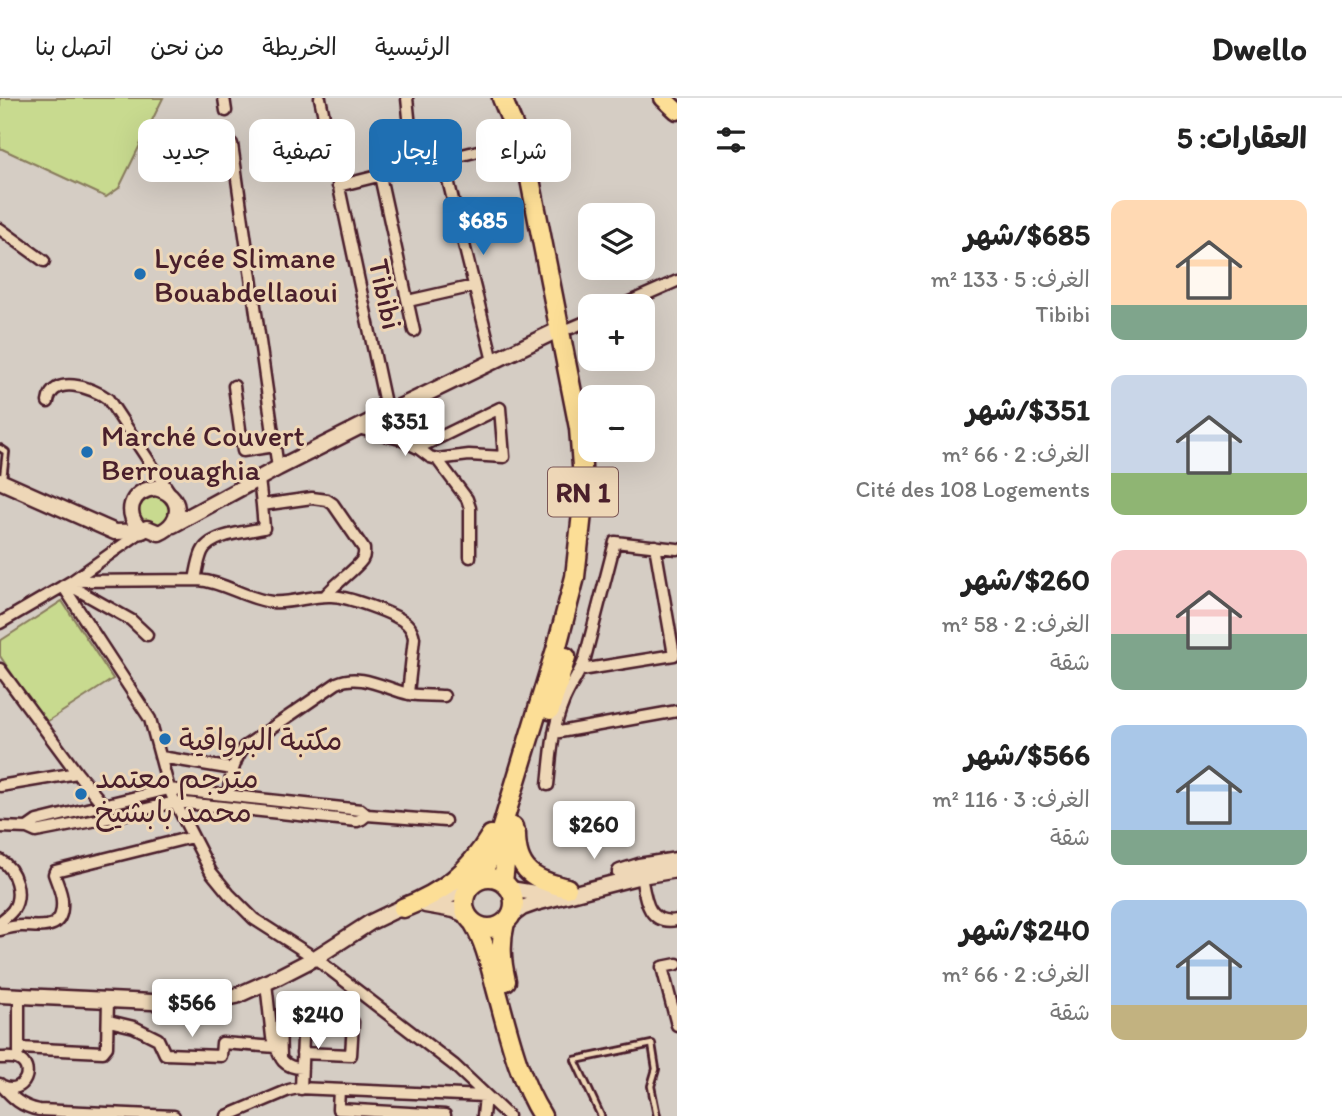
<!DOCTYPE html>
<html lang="ar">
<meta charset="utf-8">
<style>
body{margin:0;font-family:Itim,"Playpen Sans Arabic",sans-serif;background:#f2f2f2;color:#222;direction:rtl;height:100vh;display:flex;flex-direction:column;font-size:26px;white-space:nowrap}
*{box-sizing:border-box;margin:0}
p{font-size:23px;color:#767676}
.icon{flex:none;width:38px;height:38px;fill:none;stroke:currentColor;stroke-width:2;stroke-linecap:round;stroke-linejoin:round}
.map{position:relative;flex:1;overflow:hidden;direction:ltr}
.details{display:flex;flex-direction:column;background:#fff;width:665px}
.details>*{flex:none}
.banner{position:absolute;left:21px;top:21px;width:550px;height:63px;direction:rtl;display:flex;gap:14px}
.tools{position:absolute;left:578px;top:105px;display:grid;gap:14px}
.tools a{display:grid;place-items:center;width:77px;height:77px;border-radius:14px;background:#fff;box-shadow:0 7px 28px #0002;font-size:35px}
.price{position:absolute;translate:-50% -60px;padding:0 16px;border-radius:7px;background:#fff;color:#222;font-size:23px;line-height:46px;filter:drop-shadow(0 2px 4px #0008)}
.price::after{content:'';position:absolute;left:50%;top:42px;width:21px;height:16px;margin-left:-10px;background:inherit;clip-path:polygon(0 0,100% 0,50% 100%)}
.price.selected{background:#1f6fb2;color:#fff}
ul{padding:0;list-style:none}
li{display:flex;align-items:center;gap:21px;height:175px;padding:0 35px}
li span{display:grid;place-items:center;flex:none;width:196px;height:140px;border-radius:14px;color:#555}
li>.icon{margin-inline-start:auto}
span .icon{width:84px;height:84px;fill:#fffc;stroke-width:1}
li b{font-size:30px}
h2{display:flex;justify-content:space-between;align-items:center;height:84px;padding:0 35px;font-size:30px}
.chip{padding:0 24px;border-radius:14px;background:#fff;box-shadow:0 7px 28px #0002;font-size:24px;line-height:63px}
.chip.selected{background:#1f6fb2;color:#fff}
header{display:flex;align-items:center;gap:42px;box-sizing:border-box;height:98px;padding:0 35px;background:#fff;border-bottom:2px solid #e0e0e0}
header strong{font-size:33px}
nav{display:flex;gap:38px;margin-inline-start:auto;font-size:24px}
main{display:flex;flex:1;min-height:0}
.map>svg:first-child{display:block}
</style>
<header>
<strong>Dwello</strong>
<nav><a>الرئيسية</a><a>الخريطة</a><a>من نحن</a><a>اتصل بنا</a></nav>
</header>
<main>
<section class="details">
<h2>العقارات: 5<svg class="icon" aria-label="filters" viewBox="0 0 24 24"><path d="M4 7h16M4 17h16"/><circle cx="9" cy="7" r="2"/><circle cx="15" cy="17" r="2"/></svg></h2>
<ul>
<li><span style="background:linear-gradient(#ffd9b3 75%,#7fa58c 0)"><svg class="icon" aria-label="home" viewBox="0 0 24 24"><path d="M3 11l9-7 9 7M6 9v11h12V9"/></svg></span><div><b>$685/شهر</b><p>الغرف: 5 · 133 m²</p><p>Tibibi</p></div></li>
<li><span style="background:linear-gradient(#c9d6e8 70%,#8fb573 0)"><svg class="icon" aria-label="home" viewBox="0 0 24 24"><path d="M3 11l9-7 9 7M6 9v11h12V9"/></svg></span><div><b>$351/شهر</b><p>الغرف: 2 · 66 m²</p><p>Cité des 108 Logements</p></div></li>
<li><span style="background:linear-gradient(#f6c9c9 60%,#7fa58c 0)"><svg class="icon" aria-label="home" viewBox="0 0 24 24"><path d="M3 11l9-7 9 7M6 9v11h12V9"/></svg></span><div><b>$260/شهر</b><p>الغرف: 2 · 58 m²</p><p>شقة</p></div></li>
<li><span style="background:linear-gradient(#a9c7e8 75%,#7fa58c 0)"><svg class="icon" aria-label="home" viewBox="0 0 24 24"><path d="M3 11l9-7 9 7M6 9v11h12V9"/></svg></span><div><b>$566/شهر</b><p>الغرف: 3 · 116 m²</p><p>شقة</p></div></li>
<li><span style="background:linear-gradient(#a9c7e8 75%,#c2b280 0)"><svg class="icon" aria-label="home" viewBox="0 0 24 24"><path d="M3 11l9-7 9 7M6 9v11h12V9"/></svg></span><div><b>$240/شهر</b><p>الغرف: 2 · 66 m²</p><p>شقة</p></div></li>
</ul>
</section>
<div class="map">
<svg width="677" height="1018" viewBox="0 0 677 1018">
<rect width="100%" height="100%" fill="#d5cdc4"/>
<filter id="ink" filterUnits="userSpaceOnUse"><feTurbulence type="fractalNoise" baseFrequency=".0143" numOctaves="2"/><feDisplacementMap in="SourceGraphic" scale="14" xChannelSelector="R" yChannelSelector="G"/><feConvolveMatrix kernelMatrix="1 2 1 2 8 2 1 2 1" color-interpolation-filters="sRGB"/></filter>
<g filter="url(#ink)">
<path fill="#c8da8f" stroke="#897c5d" stroke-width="2" d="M0 0H163L119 90 106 99 0 50Z
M154 398C164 400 174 408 170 419 168 422 165 425 162 428L142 424C135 411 140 401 154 398Z
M62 503 113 581 45 625 0 558V543Z"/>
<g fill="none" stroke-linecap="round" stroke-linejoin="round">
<g stroke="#4a1f2b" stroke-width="10">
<path id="lane" d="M0 350 6 354 3 380
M601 1018 575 962 652 946 656 971 651 988 657 1018"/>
</g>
<g stroke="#4a1f2b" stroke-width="15">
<path id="street" d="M224 0 226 13
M320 0 387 315 400 341 418 350 500 310 504 359 469 357 437 361 430 359 418 350
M407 0 410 29 431 54 443 62 493 263
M232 46 278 370
M380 78 414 233
M338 88 518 43
M0 131 44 163
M408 203 474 188
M620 208 677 183
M571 230 590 222
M234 288 243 353 275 348
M48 304C52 276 92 289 108 301L170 395
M358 330 400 341
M437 361 467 401 470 410V459
M259 381 262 407
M195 482C197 473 198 463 202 454 210 436 247 434 264 430L262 407 312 400 327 402 333 406 364 451C364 456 365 457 362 462 355 472 335 486 325 498
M72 483 199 482C224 484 246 501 272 504 291 506 311 497 331 498 346 498 397 516 407 526 411 530 413 534 414 540L408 595
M67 486 131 522 147 537
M63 488 150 621 169 691 175 704 211 774 229 796 254 821 315 860 454 967 508 1018
M0 525 72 483 141 434
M0 571 77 675 106 710
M581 572 674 557 655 448
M554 635 677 613
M161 659 233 671
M548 687C551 659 552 631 563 605 569 589 580 576 585 560L615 444 677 451
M0 688 77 675
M228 696C231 679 233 663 244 649L337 585C360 574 386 591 409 596 420 598 432 597 444 598
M0 729 27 730 36 734 113 719 175 704 357 723 362 721 367 717
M27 730 37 723 169 691 361 712 367 717 445 723
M0 762C16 771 23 797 13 812 9 817 5 820 0 824
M640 773C645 796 645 828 677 822
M0 832C7 830 14 828 22 828 42 828 64 834 62 803 62 795 57 785 54 776L55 773 192 739
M677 866 662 869 677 927
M266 885 272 939C279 956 280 970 302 970
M109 923 134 929 158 941 165 956 221 958 222 945 276 949
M19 950 103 954 107 949 108 902
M19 954V898
M0 960C5 960 12 959 17 961 36 968 25 998 3 988
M281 960C281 944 277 924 292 915L339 916 350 919 353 924 351 957 302 955
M0 986C13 1000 20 1008 39 1012L174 1018
M301 991 304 914
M339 992 338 1011 445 1017V1018
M227 1018 289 992 298 990 485 998 483 1018"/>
</g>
<g stroke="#4a1f2b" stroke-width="19">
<path id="secondary" d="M0 383 115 434 142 433
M155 390C182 395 185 424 159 435L147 430 142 433C123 416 130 393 155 390Z
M173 427 278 370 387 315 560 231
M620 774 639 768 677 762
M510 791 535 795 553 792
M425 807 454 812 468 818
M511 818 522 810 536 805 641 778 677 772
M0 897 174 905 208 904 236 898 276 880 315 860 371 824 394 813 417 804 444 800 469 790"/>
</g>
<g stroke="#4a1f2b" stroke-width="21">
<path id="primary" d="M663 0 677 13"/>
</g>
<g stroke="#4a1f2b" stroke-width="23">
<path id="highway" d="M550 612 566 559
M516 736C516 773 534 782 567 790
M464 805a25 25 0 1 1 50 0a25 25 0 1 1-50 0Z
M479 782 498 742 557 548 575 479 583 406 582 368 579 330 565 259 528 71 513 27 502 0
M503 784 505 766 513 729
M403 810C444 794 468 775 491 737
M473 824C485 844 490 867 496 890 508 933 518 980 542 1018
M505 824C500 845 501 862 506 883"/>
</g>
<use href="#lane" stroke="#eed7b7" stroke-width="4.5"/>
<use href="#street" stroke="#eed7b7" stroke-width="10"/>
<use href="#secondary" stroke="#eed7b7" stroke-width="14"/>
<use href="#primary" stroke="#fcde96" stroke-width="16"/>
<use href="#highway" stroke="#fcde96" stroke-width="18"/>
</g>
</g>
<g fill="#1f6fb2" stroke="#eed7b7" stroke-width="2.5">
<circle cx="140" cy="176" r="7"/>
<circle cx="87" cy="354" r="7"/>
<circle cx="165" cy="641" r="7"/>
<circle cx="81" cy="696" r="7"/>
</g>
<g text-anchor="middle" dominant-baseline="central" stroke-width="6" stroke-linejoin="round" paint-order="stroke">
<rect fill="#eed7b7" stroke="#7b5655" stroke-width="2" x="548" y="369.5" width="70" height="49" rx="5"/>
<g font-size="28" font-weight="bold" fill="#4a1f2b">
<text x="583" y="394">RN 1</text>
</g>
<g font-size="30" fill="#4a1f2b" stroke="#eed7b7" text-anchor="start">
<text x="154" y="159">Lycée Slimane<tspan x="154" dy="34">Bouabdellaoui</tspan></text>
<text x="101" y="337">Marché Couvert<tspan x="101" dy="34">Berrouaghia</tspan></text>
<text x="179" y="641">مكتبة البرواقية</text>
<text x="95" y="679">مترجم معتمد<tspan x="95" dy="34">محمد بابشيخ</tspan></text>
</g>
<g font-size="30" fill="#4a1f2b" stroke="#eed7b7">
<text transform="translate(386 196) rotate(78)">Tibibi</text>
</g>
</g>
</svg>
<div class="tools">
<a><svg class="icon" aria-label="layers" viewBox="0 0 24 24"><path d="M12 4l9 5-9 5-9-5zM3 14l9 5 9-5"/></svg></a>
<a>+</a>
<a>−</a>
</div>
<b class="price selected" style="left:483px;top:159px">$685</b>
<b class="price" style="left:405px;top:360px">$351</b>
<b class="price" style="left:594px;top:763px">$260</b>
<b class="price" style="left:192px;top:941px">$566</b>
<b class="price" style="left:318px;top:953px">$240</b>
<div class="banner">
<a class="chip">شراء</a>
<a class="chip selected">إيجار</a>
<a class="chip">تصفية</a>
<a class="chip">جديد</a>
</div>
</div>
</main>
